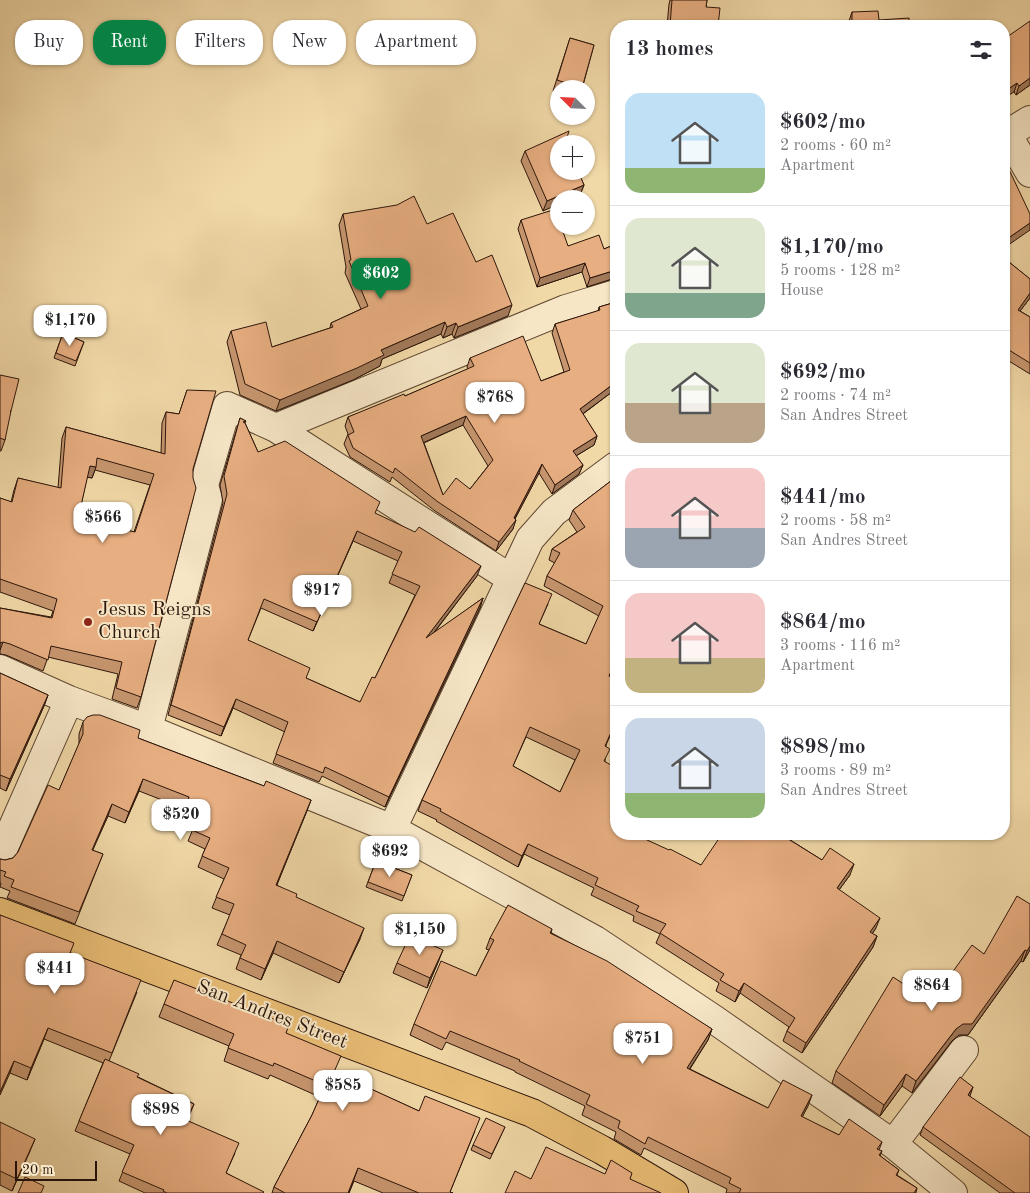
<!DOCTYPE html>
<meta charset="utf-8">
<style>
body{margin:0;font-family:"Old Standard TT",serif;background:#f2f2f3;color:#2b2b33;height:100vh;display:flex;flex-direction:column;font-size:19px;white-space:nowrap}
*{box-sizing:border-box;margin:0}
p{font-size:16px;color:#7c7c81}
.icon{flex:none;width:28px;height:28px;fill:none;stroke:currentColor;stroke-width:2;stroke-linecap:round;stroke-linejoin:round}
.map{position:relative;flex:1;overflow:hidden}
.side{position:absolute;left:610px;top:20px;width:400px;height:820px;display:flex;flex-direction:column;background:#fff;border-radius:20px;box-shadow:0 1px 4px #0004}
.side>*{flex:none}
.top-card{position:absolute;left:15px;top:20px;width:475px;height:45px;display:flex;gap:10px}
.needle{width:32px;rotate:294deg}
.fabs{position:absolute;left:550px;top:80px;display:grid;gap:10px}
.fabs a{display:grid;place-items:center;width:45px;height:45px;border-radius:50%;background:#fff;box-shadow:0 1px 4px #0004;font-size:25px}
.scale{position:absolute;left:15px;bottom:12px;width:82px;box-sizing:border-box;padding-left:5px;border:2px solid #2c150a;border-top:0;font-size:14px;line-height:18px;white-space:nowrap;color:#2c150a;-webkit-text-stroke:4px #f6e6c6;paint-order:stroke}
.price{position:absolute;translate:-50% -42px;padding:0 11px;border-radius:10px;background:#fff;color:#222;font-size:16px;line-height:32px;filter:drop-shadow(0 1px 2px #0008)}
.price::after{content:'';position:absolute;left:50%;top:30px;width:15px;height:11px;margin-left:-8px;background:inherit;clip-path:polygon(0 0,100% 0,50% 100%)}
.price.active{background:#0b8043;color:#fff}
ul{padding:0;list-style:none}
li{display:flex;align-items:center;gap:15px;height:125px;padding:0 15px}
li+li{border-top:1px solid #e1e1e2}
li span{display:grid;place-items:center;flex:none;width:140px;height:100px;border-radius:15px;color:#555}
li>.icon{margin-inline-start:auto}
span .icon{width:60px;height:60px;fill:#fffc;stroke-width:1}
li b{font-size:21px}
h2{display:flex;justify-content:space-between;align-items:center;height:60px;padding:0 15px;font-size:21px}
.pill{padding:0 18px;border-radius:20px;background:#fff;box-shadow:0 1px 4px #0004;font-size:18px;line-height:45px}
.pill.active{background:#0b8043;color:#fff}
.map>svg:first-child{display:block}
</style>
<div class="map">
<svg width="1030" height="1193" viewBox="0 0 1030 1193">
<rect width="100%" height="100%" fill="#f1d8a7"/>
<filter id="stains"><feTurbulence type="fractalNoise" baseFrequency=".004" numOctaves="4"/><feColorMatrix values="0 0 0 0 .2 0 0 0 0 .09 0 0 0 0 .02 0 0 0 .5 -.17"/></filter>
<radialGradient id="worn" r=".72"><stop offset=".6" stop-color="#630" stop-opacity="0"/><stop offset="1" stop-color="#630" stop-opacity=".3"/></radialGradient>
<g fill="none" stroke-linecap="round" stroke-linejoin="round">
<g stroke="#5d4631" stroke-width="30">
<path id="minor" d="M1007 134 1030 120
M1004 135 1007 134 1030 173
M276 428 566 309 616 294
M0 669 69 700 148 729 392 829 595 940 715 1020 893 1144 953 1193
M148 729 208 499 204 485 227 406 276 428 510 578
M392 829 530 539 554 512 616 466
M0 856 69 700
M893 1144 964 1050"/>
</g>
<g stroke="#2c150a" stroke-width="30">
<path id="primary" d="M0 912 532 1113 602 1150 674 1193"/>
</g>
<use href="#minor" stroke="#f6e6c6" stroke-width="28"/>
<use href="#primary" stroke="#e8bc74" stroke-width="28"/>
</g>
<path fill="#c7966f" stroke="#2c150a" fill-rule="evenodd" d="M670 0H707L706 7 718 26H667L669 4Z
M852 12 879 20 909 26H834L835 24H848Z
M1030 21V85L1016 95 1014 92Z
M570 38 594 45 582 89H559V92L553 91Z
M565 144 584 185 580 195 571 199H559L543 211 521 161 525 151Z
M343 214 427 224 476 262 508 316 454 338 452 334 443 338 441 334 382 359 380 366 353 380 276 411 240 395 227 342 231 331 272 347 330 328 331 323 361 309 345 273 346 267 339 225Z
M521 220 568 246 604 249 616 244V279H612L587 287 582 272 537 287 518 229Z
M1004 258 1030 279V298L1020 311 1030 317V374L1004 358Z
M616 302V389L583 414 597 436 594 445 576 456 583 465 579 474 552 494 539 473 515 519 513 529 496 551 435 511 392 477 390 482 350 457 344 444 348 434 345 426 348 417 405 396 468 369 467 367 470 358 541 381 564 372 552 333 555 324 598 311 599 307ZM463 425 488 466 470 489 443 495 424 443Z
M63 333 84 342 75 366 54 358Z
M0 375 5 440 1 451H0Z
M187 390 193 469 141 697 137 708 112 699 118 674 48 657 43 671 6 655 0 654V608L51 617 53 611 0 592V498L11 502 14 490 18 478 58 488 62 438 66 427 161 453 162 423 166 412 179 414ZM95 470 150 485 134 532 78 519 87 477 92 478Z
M240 418 246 421 245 423 258 452 376 514 477 576 434 633 483 598 480 608 385 807 322 776 319 782 273 763 285 732 233 708 221 736 168 715 223 503 220 485ZM353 541 398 561 389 583 415 595 375 678 360 702 306 678 248 640 261 608 313 631Z
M616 477 610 676 605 762 616 834 701 865 738 838H787L822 860 850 875 839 890 876 928 872 934 877 936 873 947 802 1053 783 1041 787 1031 789 1027 740 993 735 1002 716 991 719 983 656 943 660 934 633 921 634 916 591 895 594 888 524 854 518 867 436 821 437 820 418 811 422 800 548 604 539 624 586 644 599 616 544 586 547 576 555 563 549 560 552 549 577 532 569 520 573 510ZM526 737 575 760 560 792 513 766Z
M0 673 48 695 44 706 6 791 0 788Z
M83 722 138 738 264 786 311 800 277 885 296 897 360 939 339 983 273 953 261 980 236 969 241 955 217 945 230 915 212 908 224 879 198 867 205 849 188 841 198 817 184 811 185 809 139 791 125 823 108 816 92 850 103 854 75 924 7 898 10 891 0 887 1 883H0V859L5 860 13 858 18 852 59 790 79 744V734Z
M376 861 412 875 402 901 366 887Z
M1030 904V950L1023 962 1021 961 968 1035H959L952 1041 912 1093 902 1086 880 1116 832 1083 836 1071 931 1002 984 954Z
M0 915 71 953 137 992 109 1061 138 1077 194 1104 187 1121 235 1153 226 1173 263 1193H145L119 1181 130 1154 75 1131 103 1063 44 1039 27 1080 10 1073Z
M552 929 551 933 712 1029 708 1040 690 1069 768 1108 808 1106 802 1117 839 1135 882 1142 879 1150 882 1151 880 1156 899 1170 897 1175 917 1188 916 1193H726L727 1189 644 1148 641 1155 614 1139 616 1132 582 1115 585 1106 515 1072V1071L446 1042 442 1050 410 1035 414 1024 476 976 489 950 486 949 490 938Z
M439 960 427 988 393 973 397 963Z
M164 1004 286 1033 335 1073 419 1111 475 1131 450 1192 453 1193H383L354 1181 349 1193H272L274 1187 312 1115 320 1097 270 1075 268 1079 224 1061 229 1046 159 1017Z
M970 1096 1030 1193H1000L920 1135 923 1127Z
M0 1122 30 1151 12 1191 0 1185Z
M505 1127 490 1159 471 1150 473 1145Z"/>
<path fill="#a27a5a" stroke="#2c150a" d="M1030 78V85L1016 95 1019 86Z
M1017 83 1014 92 1004 98V92Z
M584 185 580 195 571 199H559V204L543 211 547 201Z
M1030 223V230L1004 248V241Z
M585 263 582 272 537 287 540 278Z
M616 270V279H612L587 287 590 278Z
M1030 293V298L1014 319 1018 310Z
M512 305 508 316 454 338 458 327Z
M445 322 441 334 382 359 380 366 353 380 276 411 280 400 381 350Z
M456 323 452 334 443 338 447 327Z
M616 382V389L577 418 580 409Z
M466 416 463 425 418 445 421 436Z
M597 436 594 445 569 460 573 451Z
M542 464 539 473 511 526 516 520 513 529 496 551 499 542 514 518Z
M583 465 579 474 552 494 555 485Z
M90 466 96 467 92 478 86 477Z
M357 531 353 541 313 631 317 622Z
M481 566 477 576 422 648 426 638Z
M483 598 480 608 385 807 389 797Z
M3 642 0 650V643Z
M616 660V662L605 686 609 676Z
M48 695 44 706 6 791 10 779Z
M236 699 233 708 221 736 224 727Z
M616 721V723L601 756 605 746Z
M143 779 139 791 125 823 129 812Z
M311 800 307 811 272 896 276 885Z
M112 804 108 816 88 861 92 850Z
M787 834H791L781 847 785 837Z
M528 844 524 854 518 867 522 856Z
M854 864 850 875 833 898 837 888Z
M880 918 876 928 866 943 870 932Z
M364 928 360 939 339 983Z
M877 936 873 947 802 1053 806 1043Z
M277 941 273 953 261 980 265 969Z
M1030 946V950L1023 962 1027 951Z
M443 950 439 960 427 988 430 978Z
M1025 950 1021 961 968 1035H959L952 1041 912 1093 916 1081 956 1029Z
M744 983 740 993 735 1002 739 991Z
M48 1028 44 1039 27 1080 31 1068Z
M712 1029 708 1040 683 1079 687 1068Z
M14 1061 10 1073 0 1095V1092Z
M906 1074 902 1086 880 1116 884 1105Z
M973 1087 970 1096 964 1104 968 1095Z
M812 1095 808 1106 797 1127 801 1116Z
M35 1139 30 1151 12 1191 17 1179Z
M358 1168 349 1193H348Z"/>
<path fill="#e7ae81" stroke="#2c150a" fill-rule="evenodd" d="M672 0H707L706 7 720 8 718 26H670Z
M878 11 879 20 909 18V26H835V24L852 23V12Z
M1030 21V78L1019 86 1017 83 1004 92V39Z
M965 23V26H924Z
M570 38 594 45 582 88 557 80Z
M569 131 565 144H559V171H578L584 185 547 201 525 151Z
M1004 159 1030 214V223L1004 241Z
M414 196 427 224 453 213 476 262 492 255 512 305 458 327 456 323 447 327 445 322 381 350 384 355 357 368 280 400 245 384 231 331 266 322 272 347 333 327 331 323 368 306 349 261 351 260 343 214 397 205Z
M556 209 559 219V226H561L568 246 599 235 604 249 616 244V270L590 278 585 263 540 278 521 220Z
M1004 258 1030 279V293L1018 310 1030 317V363L1004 347Z
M616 302V382L580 409 597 436 573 451 583 465 555 485 542 464 514 518 516 520 499 542 438 502 395 468 393 473 353 448 348 435 354 432 348 417 404 394 405 396 474 366 470 358 523 336 541 381 570 370 555 324 600 310 599 307ZM466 416 493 460 470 489 456 478 443 495 421 436Z
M63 333 84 342 76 361 56 353Z
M0 375 19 379 11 411H10H11L5 440 0 438Z
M187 390 216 391 193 469V478L196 488 141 697 116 688 122 662 51 646 48 660 10 644 3 642 0 643V608L52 618 57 599 0 579V498L12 502 18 478 61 488 66 427 165 454 166 412 179 414ZM97 458 154 474 135 532 78 519 90 466 96 467Z
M240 418 246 421 243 422 245 423 258 452 285 441 380 502 375 513 415 532 419 527 481 566 426 638 483 598 389 797 325 767 323 773 276 754 288 722 236 699 224 727 171 705 227 494 224 476ZM357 531 402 552 392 574 420 586 375 678 372 677 360 702 306 678 310 668 248 640 264 599 317 622Z
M616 477V660L609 676 616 680V721L605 746 610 749 604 761 616 768V834H634L669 850 670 849 701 865 722 834H731L738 838 741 834H787L785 837 822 860 830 848 854 864 837 888 880 918 870 932 877 936 806 1043 787 1031 795 1018 744 983 739 991 720 980 724 974 660 933 666 924 636 911 639 906 595 885 598 878 528 844 522 856 440 811 441 809 422 800 525 583 552 594 539 624 586 644 603 606 547 576 560 553 552 549 585 527 573 510ZM530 727 580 750 560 792 513 766Z
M0 673 48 695 10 779 0 775Z
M93 715H100L140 730 138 738 264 786 266 781 311 800 276 885 297 894 296 897 364 928 344 972 277 941 265 969 240 958 246 945 222 934 234 904 216 897 229 868 202 856 210 838 192 830 202 806 188 800 189 797 143 779 129 812 112 804 92 850 103 854 79 912 11 887 14 880 4 876 6 872 0 870V859L5 860 13 858 18 852 48 785 59 790 83 734V722L87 717Z
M376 861 412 875 404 896 368 882Z
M1017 896 1030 904V946L1027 951 1025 950 972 1024H963L956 1029 916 1081 906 1074 884 1105 836 1071 893 977 931 1002 972 945 984 954Z
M508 905 552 929 550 933 607 961 712 1029 687 1068 768 1108 783 1080 812 1095 801 1116 839 1135 849 1119 882 1142 877 1149 882 1151 879 1155 899 1170 896 1175 917 1188 914 1193H739L741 1189 729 1183 731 1178 648 1137 645 1144 618 1128 620 1121 586 1104 590 1095 519 1061 520 1060 450 1031 446 1039 414 1024 441 961 476 976 494 940 490 938Z
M0 915 74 943 70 953 141 980 112 1053 48 1028 31 1068 14 1061 0 1092Z
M410 935 443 950 430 978 397 963Z
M174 980 289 1025 286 1033 341 1056 334 1072 419 1111 425 1096 480 1118 450 1192 453 1193H419L358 1168 348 1193H285L274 1187 312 1115 325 1085 274 1063 273 1066 228 1048 234 1034 164 1004Z
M105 1059 139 1074 137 1077 194 1104 186 1120 239 1143 226 1173 264 1192 263 1193H167L163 1191 164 1190 122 1172 134 1145 79 1121Z
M960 1077 973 1087 968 1095 1030 1137V1193H1015L923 1127Z
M486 1118 505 1127 492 1154 473 1145Z
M0 1122 35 1139 17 1179 0 1171Z
M546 1147 605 1174 611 1160 632 1173 630 1179 661 1193H505L515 1171 531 1179Z
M25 1177 44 1186 41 1193H18Z"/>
<circle fill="#8f2418" stroke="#f6e6c6" stroke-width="2" cx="88" cy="622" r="5"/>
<g text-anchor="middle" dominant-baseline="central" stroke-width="4" stroke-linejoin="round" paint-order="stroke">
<g font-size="20" fill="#2c150a" stroke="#f6e6c6" text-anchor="start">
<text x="98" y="610">Jesus Reigns<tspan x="98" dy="23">Church</tspan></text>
</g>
<g font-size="20" fill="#2c150a" stroke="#f6e6c6">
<text transform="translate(272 1015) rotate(21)">San Andres Street</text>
</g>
</g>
<rect width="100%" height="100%" filter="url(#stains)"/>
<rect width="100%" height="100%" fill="url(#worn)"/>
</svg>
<div class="fabs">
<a><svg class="needle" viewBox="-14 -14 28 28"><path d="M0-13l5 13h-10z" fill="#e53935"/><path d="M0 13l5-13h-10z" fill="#7c7c81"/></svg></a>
<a>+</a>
<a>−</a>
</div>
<div class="scale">20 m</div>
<b class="price active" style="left:381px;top:300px">$602</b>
<b class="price" style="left:70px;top:347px">$1,170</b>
<b class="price" style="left:495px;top:424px">$768</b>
<b class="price" style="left:103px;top:544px">$566</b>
<b class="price" style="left:322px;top:617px">$917</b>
<b class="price" style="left:181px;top:841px">$520</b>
<b class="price" style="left:390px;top:878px">$692</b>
<b class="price" style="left:420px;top:956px">$1,150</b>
<b class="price" style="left:55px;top:995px">$441</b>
<b class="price" style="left:932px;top:1012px">$864</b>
<b class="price" style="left:643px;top:1065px">$751</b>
<b class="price" style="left:343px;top:1112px">$585</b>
<b class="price" style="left:161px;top:1136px">$898</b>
<div class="top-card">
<a class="pill">Buy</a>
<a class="pill active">Rent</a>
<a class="pill">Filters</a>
<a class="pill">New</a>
<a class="pill">Apartment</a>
</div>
<section class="side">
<h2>13 homes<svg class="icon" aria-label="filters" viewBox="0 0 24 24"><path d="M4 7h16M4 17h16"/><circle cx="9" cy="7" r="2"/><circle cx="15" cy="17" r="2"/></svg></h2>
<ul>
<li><span style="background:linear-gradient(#bfe0f5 75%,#8fb573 0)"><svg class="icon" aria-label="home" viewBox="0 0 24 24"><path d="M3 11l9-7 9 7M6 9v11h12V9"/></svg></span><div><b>$602/mo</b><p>2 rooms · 60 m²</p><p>Apartment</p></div></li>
<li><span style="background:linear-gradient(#dfe7d0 75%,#7fa58c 0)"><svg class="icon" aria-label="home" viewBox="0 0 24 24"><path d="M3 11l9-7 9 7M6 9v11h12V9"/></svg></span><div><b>$1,170/mo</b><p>5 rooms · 128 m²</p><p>House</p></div></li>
<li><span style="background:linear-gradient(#dfe7d0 60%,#b9a48a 0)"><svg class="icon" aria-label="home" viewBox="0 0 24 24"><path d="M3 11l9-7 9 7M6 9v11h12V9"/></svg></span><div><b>$692/mo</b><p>2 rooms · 74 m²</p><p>San Andres Street</p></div></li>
<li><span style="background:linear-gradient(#f6c9c9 60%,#9aa5b1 0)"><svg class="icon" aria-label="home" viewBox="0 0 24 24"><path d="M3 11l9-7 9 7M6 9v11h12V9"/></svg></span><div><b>$441/mo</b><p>2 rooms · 58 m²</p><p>San Andres Street</p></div></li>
<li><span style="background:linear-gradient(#f6c9c9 65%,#c2b280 0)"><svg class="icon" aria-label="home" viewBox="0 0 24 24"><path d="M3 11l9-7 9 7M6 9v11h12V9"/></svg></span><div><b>$864/mo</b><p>3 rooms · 116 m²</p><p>Apartment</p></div></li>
<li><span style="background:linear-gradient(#c9d6e8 75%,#8fb573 0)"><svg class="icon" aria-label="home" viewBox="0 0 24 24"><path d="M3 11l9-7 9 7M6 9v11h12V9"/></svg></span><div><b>$898/mo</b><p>3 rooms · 89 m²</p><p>San Andres Street</p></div></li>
</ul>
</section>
</div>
